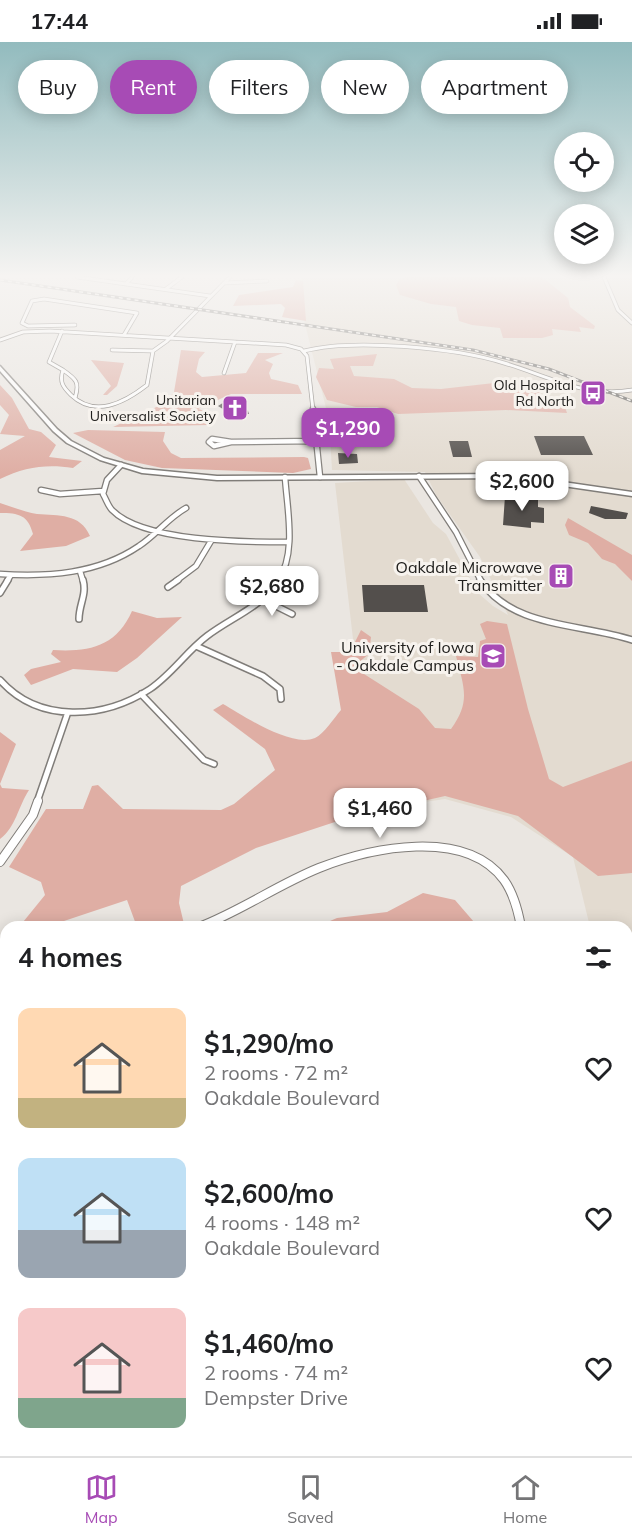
<!DOCTYPE html>
<meta charset="utf-8">
<style>
body{margin:0;font-family:Mulish,sans-serif;background:#f6f6f6;color:#202124;height:100vh;display:flex;flex-direction:column;font-size:22px;white-space:nowrap}
*{box-sizing:border-box;margin:0}
p{font-size:20px;color:#757577}
.icon{flex:none;width:33px;height:33px;fill:none;stroke:currentColor;stroke-width:2;stroke-linecap:round;stroke-linejoin:round}
.map{position:relative;flex:1;overflow:hidden}
.side{position:absolute;left:0px;top:879px;width:633px;height:536px;display:flex;flex-direction:column;background:#fff;border-radius:18px 18px 0 0;box-shadow:0 3px 15px #0003}
.side>*{flex:none}
.guide{position:absolute;left:18px;top:18px;width:597px;height:54px;display:flex;gap:12px}
.controls{position:absolute;left:554px;top:90px;display:grid;gap:12px}
.controls a{display:grid;place-items:center;width:60px;height:60px;border-radius:50%;background:#fff;box-shadow:0 3px 15px #0003;font-size:30px}
.price{position:absolute;translate:-50% -51px;padding:0 14px;border-radius:12px;background:#fff;color:#222;font-size:20px;line-height:39px;filter:drop-shadow(0 2px 3px #0008)}
.price::after{content:'';position:absolute;left:50%;top:36px;width:18px;height:14px;margin-left:-9px;background:inherit;clip-path:polygon(0 0,100% 0,50% 100%)}
.price.active{background:#a74bb5;color:#fff}
ul{padding:0;list-style:none}
li{display:flex;align-items:center;gap:18px;height:150px;padding:0 18px}
li span{display:grid;place-items:center;flex:none;width:168px;height:120px;border-radius:12px;color:#555}
li>.icon{margin-inline-start:auto}
span .icon{width:72px;height:72px;fill:#fffc;stroke-width:1}
li b{font-size:26px}
h2{display:flex;justify-content:space-between;align-items:center;height:72px;padding:0 18px;font-size:26px}
.tag{padding:0 21px;border-radius:27px;background:#fff;box-shadow:0 3px 15px #0003;font-size:21px;line-height:54px}
.tag.active{background:#a74bb5;color:#fff}
.status{display:flex;justify-content:space-between;align-items:center;height:42px;padding:0 30px;background:#fff;direction:ltr}
.status svg{height:16px;fill:currentColor}
.menu{display:flex;justify-content:space-around;align-items:center;height:84px;border-top:2px solid #e0e0e0;background:#fff;font-size:16px;color:#757577}
.menu a{display:grid;justify-items:center;gap:3px}
.menu .active{color:#a74bb5}
.map>svg:first-child{display:block}
</style>
<div class="status"><b>17:44</b><svg viewBox="0 0 49 12"><path d="M0 12V9h3v3zM5 12V6h3v6zM10 12V3h3v9zM15 12V0h3v12zM26 1h20v11H26zM47 4h2v5h-2z"/></svg></div>
<div class="map">
<svg width="632" height="1414" viewBox="0 0 632 1414">
<rect width="100%" height="100%" fill="#eae6e1"/>
<path fill="#e3dbd0" d="M301 235H632V1052L627 1036V885H590L573 815 511 775 445 757 369 768 359 649 335 441 404 437 433 481 446 492 478 551 493 564 508 573 480 515 436 453 425 430 332 428 329 378 304 278Z"/>
<path fill="#dfaea4" d="M406 235H542L568 256 570 265 595 284 594 287 579 285 581 290 552 287 553 293 542 296H503L500 286 472 283 459 279 456 265 431 262 400 253 396 243 399 238Z
M296 238 303 239 306 279 282 275 285 266 281 262 233 264 239 253 293 245Z
M181 308 205 310 199 317 196 330 202 335 246 331 258 311H283L265 318 273 322 269 331 271 337 298 343 302 352H231L198 367 208 370 211 375 209 383 113 385 165 361 174 350Z
M377 312 373 324H350L354 334 394 337 412 346 441 347 494 341 552 345 536 354 565 365 567 371 506 368 398 372 377 365H356L327 358 316 335 319 326 334 327 330 317Z
M91 318 124 321 117 344 107 353H103L111 344Z
M0 343 12 356 29 387 41 390 56 403 49 415 82 419 73 426C46 422 25 425 0 437V408L25 394 0 392 9 373 0 363Z
M88 388 165 390 163 399 171 411 181 416 304 415 308 416 311 427 293 431 162 426 125 418 73 391Z
M0 461C12 465 25 470 37 472 59 474 80 471 90 494L66 504 20 509 33 492C28 473 19 471 0 471Z
M568 476 632 513V539L615 522 602 517 588 501 569 493 565 483Z
M132 569 157 576 182 575 137 616 117 630 73 627 31 643 24 633 31 627 61 620 51 612 53 608C89 610 116 605 132 569Z
M487 579 507 582 528 667 549 737 563 745 632 719V831L598 834 518 774 445 754 344 777 256 806 181 844 179 861 184 882 175 885H137L127 858 46 885H19L45 853 41 840 9 825 46 767H83L92 744 98 743 123 767 221 768 234 762 275 728 265 707 213 668 223 662C244 674 291 706 315 696 324 692 334 676 341 668L331 610H350L361 588 371 595 369 612 353 625 419 667 435 686 451 687C471 659 464 646 456 614L478 615 480 599 486 597 480 582Z
M0 690 16 702 0 742Z
M0 742 2 746 29 748C18 765 16 785 0 797Z
M423 851 455 858 474 880 475 885H316L337 876 387 870Z
M6 1081 7 1409 5 1414H0V1086Z
M632 1242V1414H221L222 1408H627V1244Z"/>
<path fill="#534f4c" d="M232 355 248 369 249 372H242L243 376H228L226 369 218 364Z
M534 394H584L593 413H541Z
M449 399H468L472 415H453Z
M338 411 357 412 358 421 339 422Z
M516 453 538 457V465L544 466V481L531 480V486L503 483 505 454Z
M591 464 628 471 626 477H605L589 471Z
M362 543H424L428 570H364Z"/>
<g fill="none" stroke-linecap="round" stroke-linejoin="round">
<g stroke="#807d79" stroke-width="4.5">
<path id="minor-far4" d="M77 235 210 254
M604 235 618 268 632 281
M224 241 267 239
M126 242 132 235
M166 247 182 235
M75 283 28 284 22 281 32 259 44 257 137 271 124 293
M62 289 49 320 63 328C59 340 63 345 71 353 95 376 124 361 147 343L153 309 167 299 230 235
M0 298 23 290 50 289 286 303 301 307 307 314 313 368
M112 308 153 309
M304 309C353 296 456 306 504 321 548 334 585 356 632 348
M63 328C76 337 80 340 75 356
M224 331 235 300"/>
</g>
<g stroke="#807d79" stroke-width="7">
<path id="minor-far3" d="M313 367 320 435
M212 397 231 400 214 404 209 400Z
M231 400 317 399
M121 423 107 438 103 452C106 457 108 464 112 468 143 500 244 500 287 500
M419 434 456 490 481 539
M41 448 60 452 103 449
M80 529 83 539
M0 532C48 535 98 532 139 504 156 493 168 476 186 466
M7 539 11 533
M176 539 196 524 211 499
M278 539C297 511 287 467 285 435"/>
</g>
<g stroke="#807d79" stroke-width="8">
<path id="minor-far2" d="M480 538C513 587 581 581 632 598
M168 545 178 538
M0 551 8 538
M262 557 292 572
M79 577C79 562 87 553 83 538
M196 604 263 634 280 647 281 657
M0 638C39 682 104 677 150 647 172 632 187 609 207 594 232 575 262 565 279 538
M141 652 204 718 214 722
M37 760 68 670"/>
</g>
<g stroke="#807d79" stroke-width="10">
<path id="minor-far1" d="M0 820 33 773 38 759
M199 885C241 869 277 843 319 826 370 806 465 785 504 838 514 852 518 868 521 885
M0 1000 6 994"/>
</g>
<g stroke="#807d79" stroke-width="12">
<path id="minor" d="M627 1083H632
M113 1414 114 1408"/>
</g>
<g stroke="#807d79" stroke-width="3">
<path id="secondary" d="M0 324 57 387 71 399 104 416 143 427 217 434 508 432 632 450V454L508 436 217 438 142 431 100 418 67 401 53 389 0 329Z"/>
</g>
<use href="#minor-far4" stroke="#fff" stroke-width="3"/>
<use href="#minor-far3" stroke="#fff" stroke-width="4.5"/>
<use href="#minor-far2" stroke="#fff" stroke-width="5"/>
<use href="#minor-far1" stroke="#fff" stroke-width="8"/>
<use href="#minor" stroke="#fff" stroke-width="9"/>
<use href="#secondary" fill="#fff" fill-rule="evenodd"/>
<g stroke="#696764" stroke-width="3">
<path id="rail" d="M0 238 473 308 549 327 632 359"/>
</g>
<use href="#rail" stroke="#f7f3ee" stroke-width="1.5" stroke-dasharray="4" stroke-linecap="butt"/>
</g>
<linearGradient id="sky" x2="0" y2="1"><stop stop-color="#92bbbe"/><stop offset="0.54" stop-color="#f6f4f2"/><stop offset="1" stop-color="#f6f4f2" stop-opacity="0"/></linearGradient>
<rect width="632" height="433" fill="url(#sky)"/>
<defs>
<g id="bus-square" transform="scale(1.35)"><rect x="-9" y="-9" width="18" height="18" rx="4" fill="#a74bb5" stroke="#f7f3ee"/><path d="M-5-6H5V4H4V6H2V4H-2V6H-4V4H-5ZM-3.5-4V0h7V-4ZM-3.5 1.2v1.5H-2V1.2ZM2 1.2v1.5H3.5V1.2Z" fill="#fff"/></g>
<g id="church-square" transform="scale(1.35)"><rect x="-9" y="-9" width="18" height="18" rx="4" fill="#a74bb5" stroke="#f7f3ee"/><path d="M-1.2-6h2.4v3.5h3.3v2.4h-3.3V6h-2.4V-.1h-3.3v-2.4h3.3Z" fill="#fff"/></g>
<g id="building-square" transform="scale(1.35)"><rect x="-9" y="-9" width="18" height="18" rx="4" fill="#a74bb5" stroke="#f7f3ee"/><path d="M-4-6H4V6H1V3H-1V6H-4ZM-2.5-4.3h1.7v1.8h-1.7ZM.8-4.3h1.7v1.8H.8ZM-2.5-1h1.7V.8h-1.7ZM.8-1h1.7V.8H.8Z" fill="#fff"/></g>
<g id="university-square" transform="scale(1.35)"><rect x="-9" y="-9" width="18" height="18" rx="4" fill="#a74bb5" stroke="#f7f3ee"/><path d="M0-5L7-2L0 1L-7-2ZM-4 1L0 2.5L4 1V4Q0 6-4 4Z" fill="#fff"/></g>
</defs>
<g fill-rule="evenodd">
<use href="#bus-square" x="593" y="351"/>
<use href="#church-square" x="235" y="366"/>
<use href="#building-square" x="561" y="534"/>
<use href="#university-square" x="493" y="614"/>
</g>
<g text-anchor="middle" dominant-baseline="central" stroke-width="6" stroke-linejoin="round" paint-order="stroke">
<g font-size="14" fill="#21201e" stroke="#f7f3ee" text-anchor="end">
<text x="574" y="343">Old Hospital<tspan x="574" dy="16">Rd North</tspan></text>
<text x="216" y="358">Unitarian<tspan x="216" dy="16">Universalist Society</tspan></text>
</g>
<g font-size="16" fill="#21201e" stroke="#f7f3ee" text-anchor="end">
<text x="542" y="525">Oakdale Microwave<tspan x="542" dy="18">Transmitter</tspan></text>
<text x="474" y="605">University of Iowa<tspan x="474" dy="18">- Oakdale Campus</tspan></text>
</g>
</g>
</svg>
<div class="controls">
<a><svg class="icon" aria-label="locate" viewBox="0 0 24 24"><circle cx="12" cy="12" r="6"/><path d="M12 2v4M12 18v4M2 12h4M18 12h4"/></svg></a>
<a><svg class="icon" aria-label="layers" viewBox="0 0 24 24"><path d="M12 4l9 5-9 5-9-5zM3 14l9 5 9-5"/></svg></a>
</div>
<b class="price active" style="left:348px;top:417px">$1,290</b>
<b class="price" style="left:522px;top:470px">$2,600</b>
<b class="price" style="left:272px;top:575px">$2,680</b>
<b class="price" style="left:380px;top:797px">$1,460</b>
<div class="guide">
<a class="tag">Buy</a>
<a class="tag active">Rent</a>
<a class="tag">Filters</a>
<a class="tag">New</a>
<a class="tag">Apartment</a>
</div>
<section class="side">
<h2>4 homes<svg class="icon" aria-label="filters" viewBox="0 0 24 24"><path d="M4 7h16M4 17h16"/><circle cx="9" cy="7" r="2"/><circle cx="15" cy="17" r="2"/></svg></h2>
<ul>
<li><span style="background:linear-gradient(#ffd9b3 75%,#c2b280 0)"><svg class="icon" aria-label="home" viewBox="0 0 24 24"><path d="M3 11l9-7 9 7M6 9v11h12V9"/></svg></span><div><b>$1,290/mo</b><p>2 rooms · 72 m²</p><p>Oakdale Boulevard</p></div><svg class="icon" aria-label="heart" viewBox="0 0 24 24"><path d="M12 20l-8-8c-3-5 5-10 8-4 3-6 11-1 8 4z"/></svg></li>
<li><span style="background:linear-gradient(#bfe0f5 60%,#9aa5b1 0)"><svg class="icon" aria-label="home" viewBox="0 0 24 24"><path d="M3 11l9-7 9 7M6 9v11h12V9"/></svg></span><div><b>$2,600/mo</b><p>4 rooms · 148 m²</p><p>Oakdale Boulevard</p></div><svg class="icon" aria-label="heart" viewBox="0 0 24 24"><path d="M12 20l-8-8c-3-5 5-10 8-4 3-6 11-1 8 4z"/></svg></li>
<li><span style="background:linear-gradient(#f6c9c9 75%,#7fa58c 0)"><svg class="icon" aria-label="home" viewBox="0 0 24 24"><path d="M3 11l9-7 9 7M6 9v11h12V9"/></svg></span><div><b>$1,460/mo</b><p>2 rooms · 74 m²</p><p>Dempster Drive</p></div><svg class="icon" aria-label="heart" viewBox="0 0 24 24"><path d="M12 20l-8-8c-3-5 5-10 8-4 3-6 11-1 8 4z"/></svg></li>
</ul>
</section>
</div>
<nav class="menu">
<a class="active"><svg class="icon" aria-label="map" viewBox="0 0 24 24"><path d="M3 6l6-2 6 2 6-2v14l-6 2-6-2-6 2zM9 4v14M15 6v14"/></svg>Map</a>
<a><svg class="icon" aria-label="saved" viewBox="0 0 24 24"><path d="M7 4h10v16l-5-4-5 4z"/></svg>Saved</a>
<a><svg class="icon" aria-label="home" viewBox="0 0 24 24"><path d="M3 11l9-7 9 7M6 9v11h12V9"/></svg>Home</a>
</nav>
